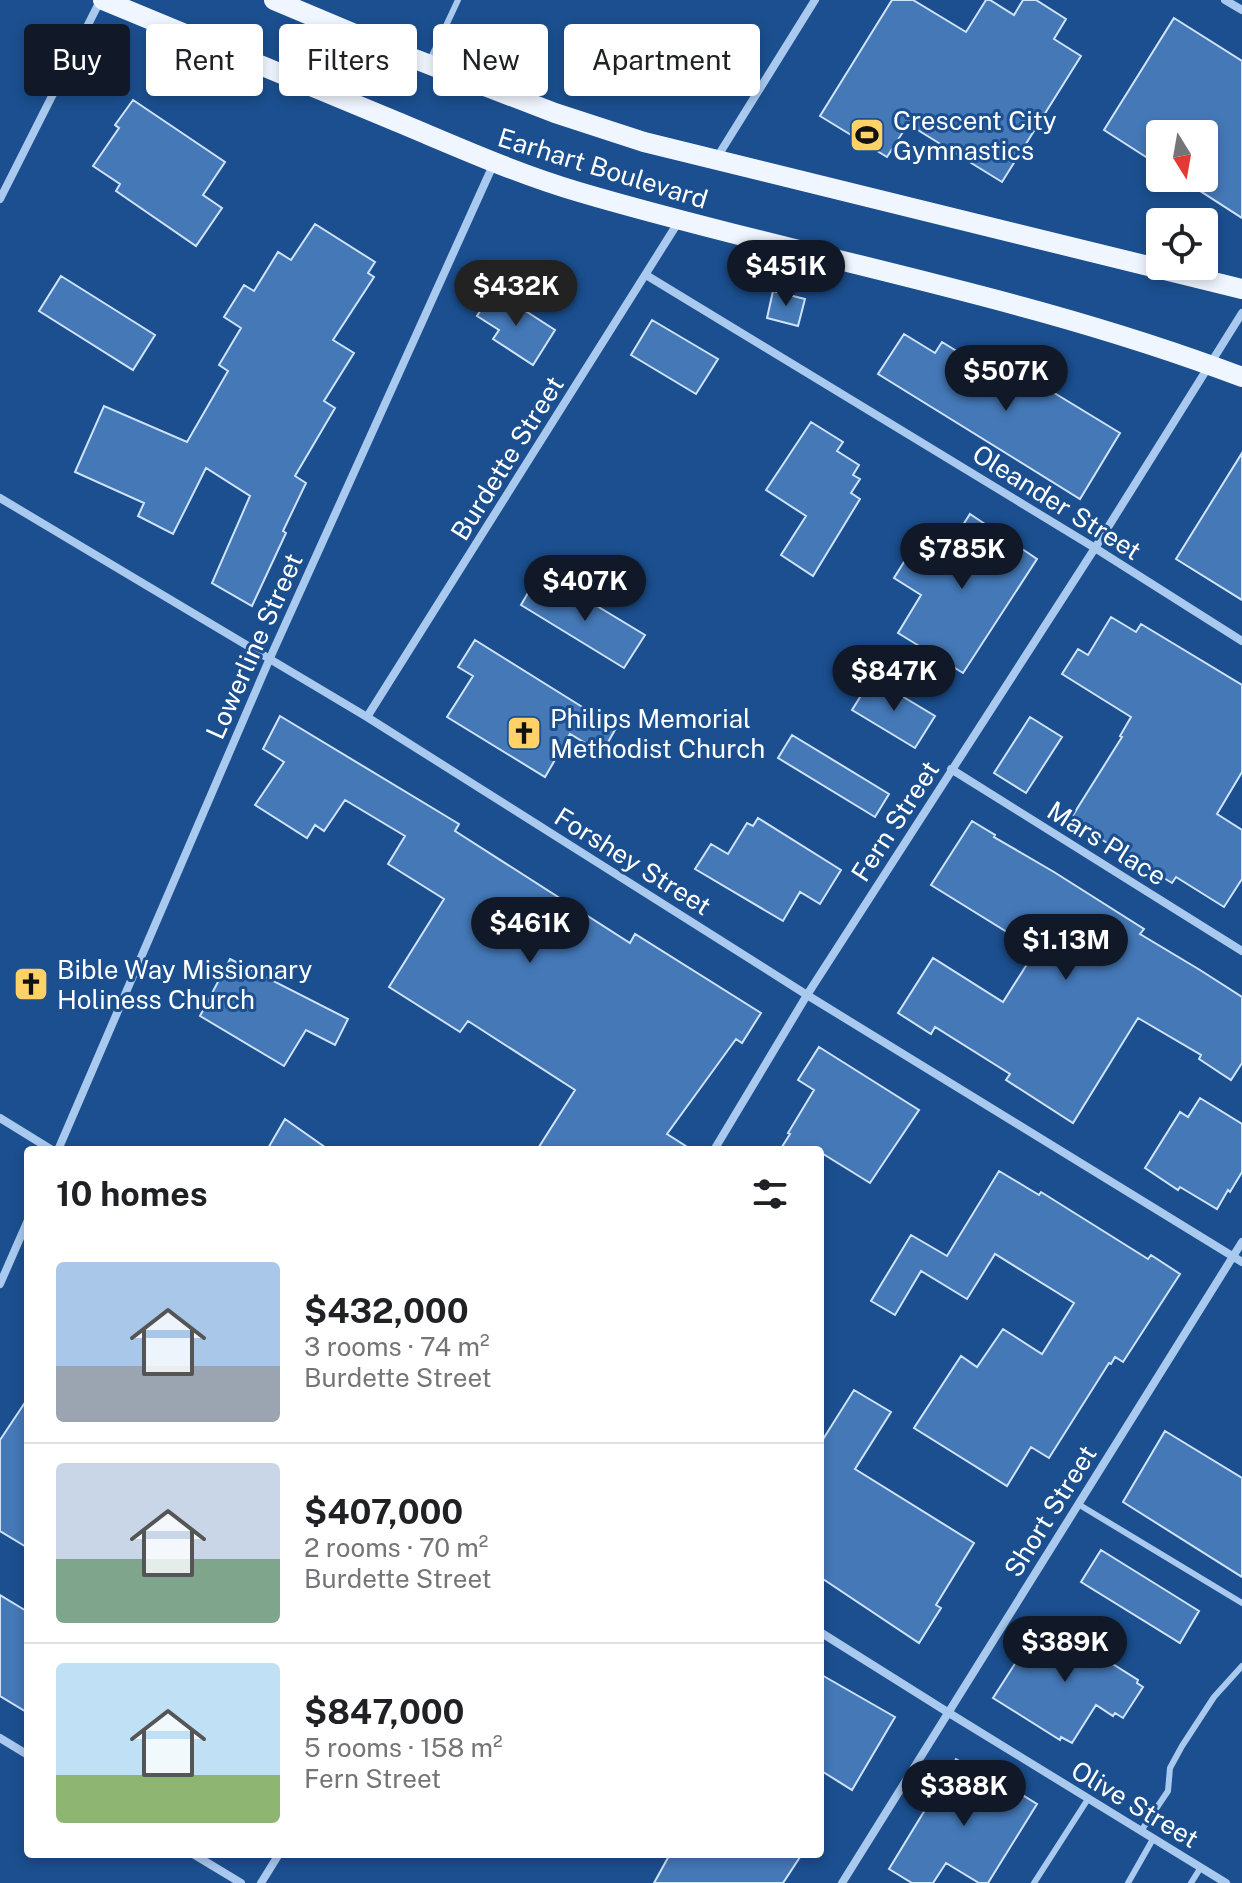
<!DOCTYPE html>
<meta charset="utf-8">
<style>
body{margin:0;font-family:"Public Sans",sans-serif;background:#f6f6f6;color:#202124;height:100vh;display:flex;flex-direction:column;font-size:30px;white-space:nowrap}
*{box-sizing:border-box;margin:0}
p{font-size:26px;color:#757577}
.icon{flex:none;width:44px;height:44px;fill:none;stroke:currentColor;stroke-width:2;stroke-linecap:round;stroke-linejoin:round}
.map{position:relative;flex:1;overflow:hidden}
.panel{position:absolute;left:24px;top:1146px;width:800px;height:712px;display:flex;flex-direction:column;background:#fff;border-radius:8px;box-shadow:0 4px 12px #0003}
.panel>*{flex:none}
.banner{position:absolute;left:24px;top:24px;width:800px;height:72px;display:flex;gap:16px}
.needle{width:52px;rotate:169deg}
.buttons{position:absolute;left:1146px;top:120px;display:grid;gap:16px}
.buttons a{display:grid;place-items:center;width:72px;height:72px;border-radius:8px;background:#fff;box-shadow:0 4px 12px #0003;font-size:40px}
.price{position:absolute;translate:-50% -68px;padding:0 18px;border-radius:28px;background:#111827;color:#fff;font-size:26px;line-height:52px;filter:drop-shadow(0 2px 4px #0008)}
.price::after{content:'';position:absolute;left:50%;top:48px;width:24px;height:18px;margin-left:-12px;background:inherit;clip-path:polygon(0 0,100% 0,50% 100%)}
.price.current{background:#222;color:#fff}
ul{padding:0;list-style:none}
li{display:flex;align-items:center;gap:24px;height:200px;padding:0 32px}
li+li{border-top:2px solid #e0e0e0}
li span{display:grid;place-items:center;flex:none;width:224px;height:160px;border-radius:8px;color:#555}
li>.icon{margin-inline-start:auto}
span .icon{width:96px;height:96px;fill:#fffc;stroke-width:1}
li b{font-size:34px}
h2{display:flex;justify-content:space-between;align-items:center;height:96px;padding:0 32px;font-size:34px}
.chip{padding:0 28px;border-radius:8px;background:#fff;box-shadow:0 4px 12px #0003;font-size:28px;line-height:72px}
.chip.current{background:#111827;color:#fff}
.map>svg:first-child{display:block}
</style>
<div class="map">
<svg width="1242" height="1883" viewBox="0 0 1242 1883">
<rect width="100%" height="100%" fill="#1b4f8f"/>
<path fill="#4478b7" stroke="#cfe3fa" stroke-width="2" d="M892 0H913L966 32 986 0H990L1014 15 1023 0H1036L1066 19 1054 39 1081 56 1002 182 908 124 887 157 820 116Z
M1174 18 1242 61V218L1180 178H1204V134H1160V166L1104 130Z
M133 100 225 162 203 195 222 208 196 246 116 191 120 184 93 166 119 128 115 125Z
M315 224 375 262 368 273 374 277 333 340 354 353 324 401 335 408 295 476 306 483 283 531 286 533 252 606 212 583 250 496 206 468 173 534 138 516 144 503 75 472 104 406 187 442 228 371 219 365 241 328 224 317 244 285 254 291 278 252 291 260Z
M61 276 155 335 133 370 39 311Z
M493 290 555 330 533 365 493 339 499 330 477 316Z
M773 291 805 299 798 326 767 318Z
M652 320 718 359 696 394 631 355Z
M904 334 935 353 942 342 1020 390 1028 377 1120 433 1080 499 878 374Z
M811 422 843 442 837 451 859 465 853 475 860 479 851 493 860 499 813 576 781 555 806 516 766 490Z
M1242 453V600L1176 559Z
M970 514 1037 559 963 673 898 633 921 595 894 578 916 543 941 559Z
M535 581 562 598 567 588 645 635 624 668 521 605Z
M1111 617 1136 632 1141 624 1242 685V772L1217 814 1242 830V879L1224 907 1176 877 1172 883 1070 820 1122 737 1120 736 1131 717 1062 674 1078 649 1088 655Z
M475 640 616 728 602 753 570 734 545 777 447 717 473 676 458 667Z
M872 678 935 716 915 748 852 710Z
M280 716 459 824 455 831 630 943 635 934 761 1013 742 1043 736 1039 667 1134 692 1150H537L575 1090 468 1021 460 1032 389 987 444 899 388 864 405 836 345 800 324 831 315 825 307 838 255 805 284 762 263 749Z
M1030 717 1062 737 1026 793 994 773Z
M792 735 889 794 875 817 778 758Z
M758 818 841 870 820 904 800 892 783 921 695 869 711 844 728 854 747 823 753 826Z
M972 821 995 835 994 837 1054 872 1144 929 1140 934 1200 970 1242 997V1063L1231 1080 1199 1059 1201 1055 1138 1018 1073 1123 1006 1080 1010 1074 935 1027 931 1034 898 1013 933 958 1003 1002 1036 950 931 885Z
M230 959 348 1019 335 1045 306 1030 284 1066 200 1016Z
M819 1047 919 1110 870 1183 820 1152V1150H780L790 1134 788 1133 814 1090 798 1080Z
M1200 1098 1242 1124V1172L1230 1192 1228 1190 1217 1209 1180 1187 1178 1190 1145 1168 1180 1112 1188 1117Z
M285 1119 329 1150H267Z
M999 1171 1039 1195 1041 1192 1148 1259 1151 1255 1180 1274 1123 1362 1115 1357 1111 1364 1109 1363 1049 1458 1031 1447 1007 1486 914 1428 961 1356 977 1367 1003 1329 1042 1354 1074 1303 995 1254 967 1299 921 1271 895 1315 871 1301 911 1235 947 1256Z
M854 1390 891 1412 855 1469 974 1543 936 1605 941 1608 919 1643 820 1577V1444Z
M28 1398V1548L0 1531V1440Z
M1165 1431 1242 1478V1577L1123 1502Z
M1101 1550 1199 1611 1180 1643 1081 1582Z
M0 1595 28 1612V1713L0 1696Z
M1043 1620 1138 1680 1137 1683 1143 1687 1123 1718 1115 1713 1113 1716 1096 1705 1072 1743 1061 1737 1060 1740 993 1698Z
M820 1674 895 1717 852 1790 820 1770Z
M956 1759 1001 1786 1003 1783 1037 1804 988 1883H979L946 1863 933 1883H912L889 1869Z
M670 1854H802L783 1883H654Z"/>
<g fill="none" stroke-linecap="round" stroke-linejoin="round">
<path stroke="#a9c9ee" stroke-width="6" d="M429 62 458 0
M1078 1504 1242 1603
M1141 1831 1168 1791 1170 1768 1182 1746 1214 1697 1242 1666
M1034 1883 1088 1799
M1128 1883 1153 1839
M1191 1883 1201 1867"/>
<path stroke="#a9c9ee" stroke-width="8" d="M1225 0 1242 10
M716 159 815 0
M0 199 100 1
M646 275 1095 548 1242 641
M0 498 367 717 807 995 1242 1262
M367 717 679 221
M951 769 1242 951
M0 1118 52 1150
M58 1150 270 658 494 163
M714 1150 807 995 1095 548 1242 313
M0 1284 28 1220
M820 1632 949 1713 1226 1883
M0 1738 28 1755
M193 1854 241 1883
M261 1883 279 1854
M842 1883 1242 1242"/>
<path stroke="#f0f6ff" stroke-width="20" d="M103 0C198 39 293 79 388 118 451 144 514 173 579 192 799 257 1027 295 1242 377
M274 0 407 56 555 113 644 142 1242 289"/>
</g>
<defs>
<g id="stadium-square" transform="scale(1.8)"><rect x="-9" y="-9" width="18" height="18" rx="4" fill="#ffd166" stroke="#1b4f8f"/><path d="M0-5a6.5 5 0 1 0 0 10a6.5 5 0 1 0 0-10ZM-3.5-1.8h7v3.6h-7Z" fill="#111"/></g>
<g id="church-square" transform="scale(1.8)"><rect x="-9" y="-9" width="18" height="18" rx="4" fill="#ffd166" stroke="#1b4f8f"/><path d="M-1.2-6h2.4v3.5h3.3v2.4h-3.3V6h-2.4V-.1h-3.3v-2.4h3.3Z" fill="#111"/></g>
</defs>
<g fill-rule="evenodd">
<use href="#stadium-square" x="867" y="135"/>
<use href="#church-square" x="524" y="733"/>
<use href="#church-square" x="31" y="984"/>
</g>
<g text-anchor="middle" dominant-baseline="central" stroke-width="6" stroke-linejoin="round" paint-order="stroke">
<g font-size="26" fill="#fff" stroke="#1b4f8f" text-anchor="start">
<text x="893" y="120">Crescent City<tspan x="893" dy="30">Gymnastics</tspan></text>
<text x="550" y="718">Philips Memorial<tspan x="550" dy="30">Methodist Church</tspan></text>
<text x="57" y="969">Bible Way Missionary<tspan x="57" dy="30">Holiness Church</tspan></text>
</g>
<g font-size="26" fill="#fff" stroke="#1b4f8f">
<text transform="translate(603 168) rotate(17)">Earhart Boulevard</text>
<text transform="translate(507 458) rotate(-58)">Burdette Street</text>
<text transform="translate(1057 502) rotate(32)">Oleander Street</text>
<text transform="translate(254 646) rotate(-66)">Lowerline Street</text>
<text transform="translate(895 821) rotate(-57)">Fern Street</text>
<text transform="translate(1107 843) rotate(32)">Mars Place</text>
<text transform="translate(633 861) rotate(32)">Forshey Street</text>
<text transform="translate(1050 1511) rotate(-58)">Short Street</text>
<text transform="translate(1135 1804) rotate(31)">Olive Street</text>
</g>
</g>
</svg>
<div class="buttons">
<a><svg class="needle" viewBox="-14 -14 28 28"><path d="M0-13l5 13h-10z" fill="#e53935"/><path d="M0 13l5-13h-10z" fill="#757577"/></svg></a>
<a><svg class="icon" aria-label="locate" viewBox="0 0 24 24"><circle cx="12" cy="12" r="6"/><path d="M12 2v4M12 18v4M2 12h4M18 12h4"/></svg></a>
</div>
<b class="price" style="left:786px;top:308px">$451K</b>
<b class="price current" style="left:516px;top:328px">$432K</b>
<b class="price" style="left:1006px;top:413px">$507K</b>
<b class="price" style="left:962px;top:591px">$785K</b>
<b class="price" style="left:585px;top:623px">$407K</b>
<b class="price" style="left:894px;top:713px">$847K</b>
<b class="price" style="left:530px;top:965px">$461K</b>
<b class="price" style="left:1066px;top:982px">$1.13M</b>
<b class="price" style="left:1065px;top:1684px">$389K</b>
<b class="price" style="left:964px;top:1828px">$388K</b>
<div class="banner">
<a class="chip current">Buy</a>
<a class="chip">Rent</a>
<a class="chip">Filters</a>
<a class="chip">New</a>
<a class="chip">Apartment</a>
</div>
<section class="panel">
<h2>10 homes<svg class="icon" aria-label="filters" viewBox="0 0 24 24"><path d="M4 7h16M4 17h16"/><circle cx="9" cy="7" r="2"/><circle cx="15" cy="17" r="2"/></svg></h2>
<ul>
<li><span style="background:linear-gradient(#a9c7e8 65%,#9aa5b1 0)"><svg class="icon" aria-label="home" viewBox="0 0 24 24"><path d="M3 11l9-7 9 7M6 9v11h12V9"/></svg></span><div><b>$432,000</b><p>3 rooms · 74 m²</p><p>Burdette Street</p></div></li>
<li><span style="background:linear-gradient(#c9d6e8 60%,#7fa58c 0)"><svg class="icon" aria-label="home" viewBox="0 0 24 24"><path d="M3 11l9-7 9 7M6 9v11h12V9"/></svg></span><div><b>$407,000</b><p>2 rooms · 70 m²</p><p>Burdette Street</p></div></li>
<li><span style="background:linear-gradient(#bfe0f5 70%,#8fb573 0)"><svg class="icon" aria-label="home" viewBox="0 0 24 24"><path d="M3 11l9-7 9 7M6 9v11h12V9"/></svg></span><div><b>$847,000</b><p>5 rooms · 158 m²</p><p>Fern Street</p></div></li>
</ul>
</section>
</div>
